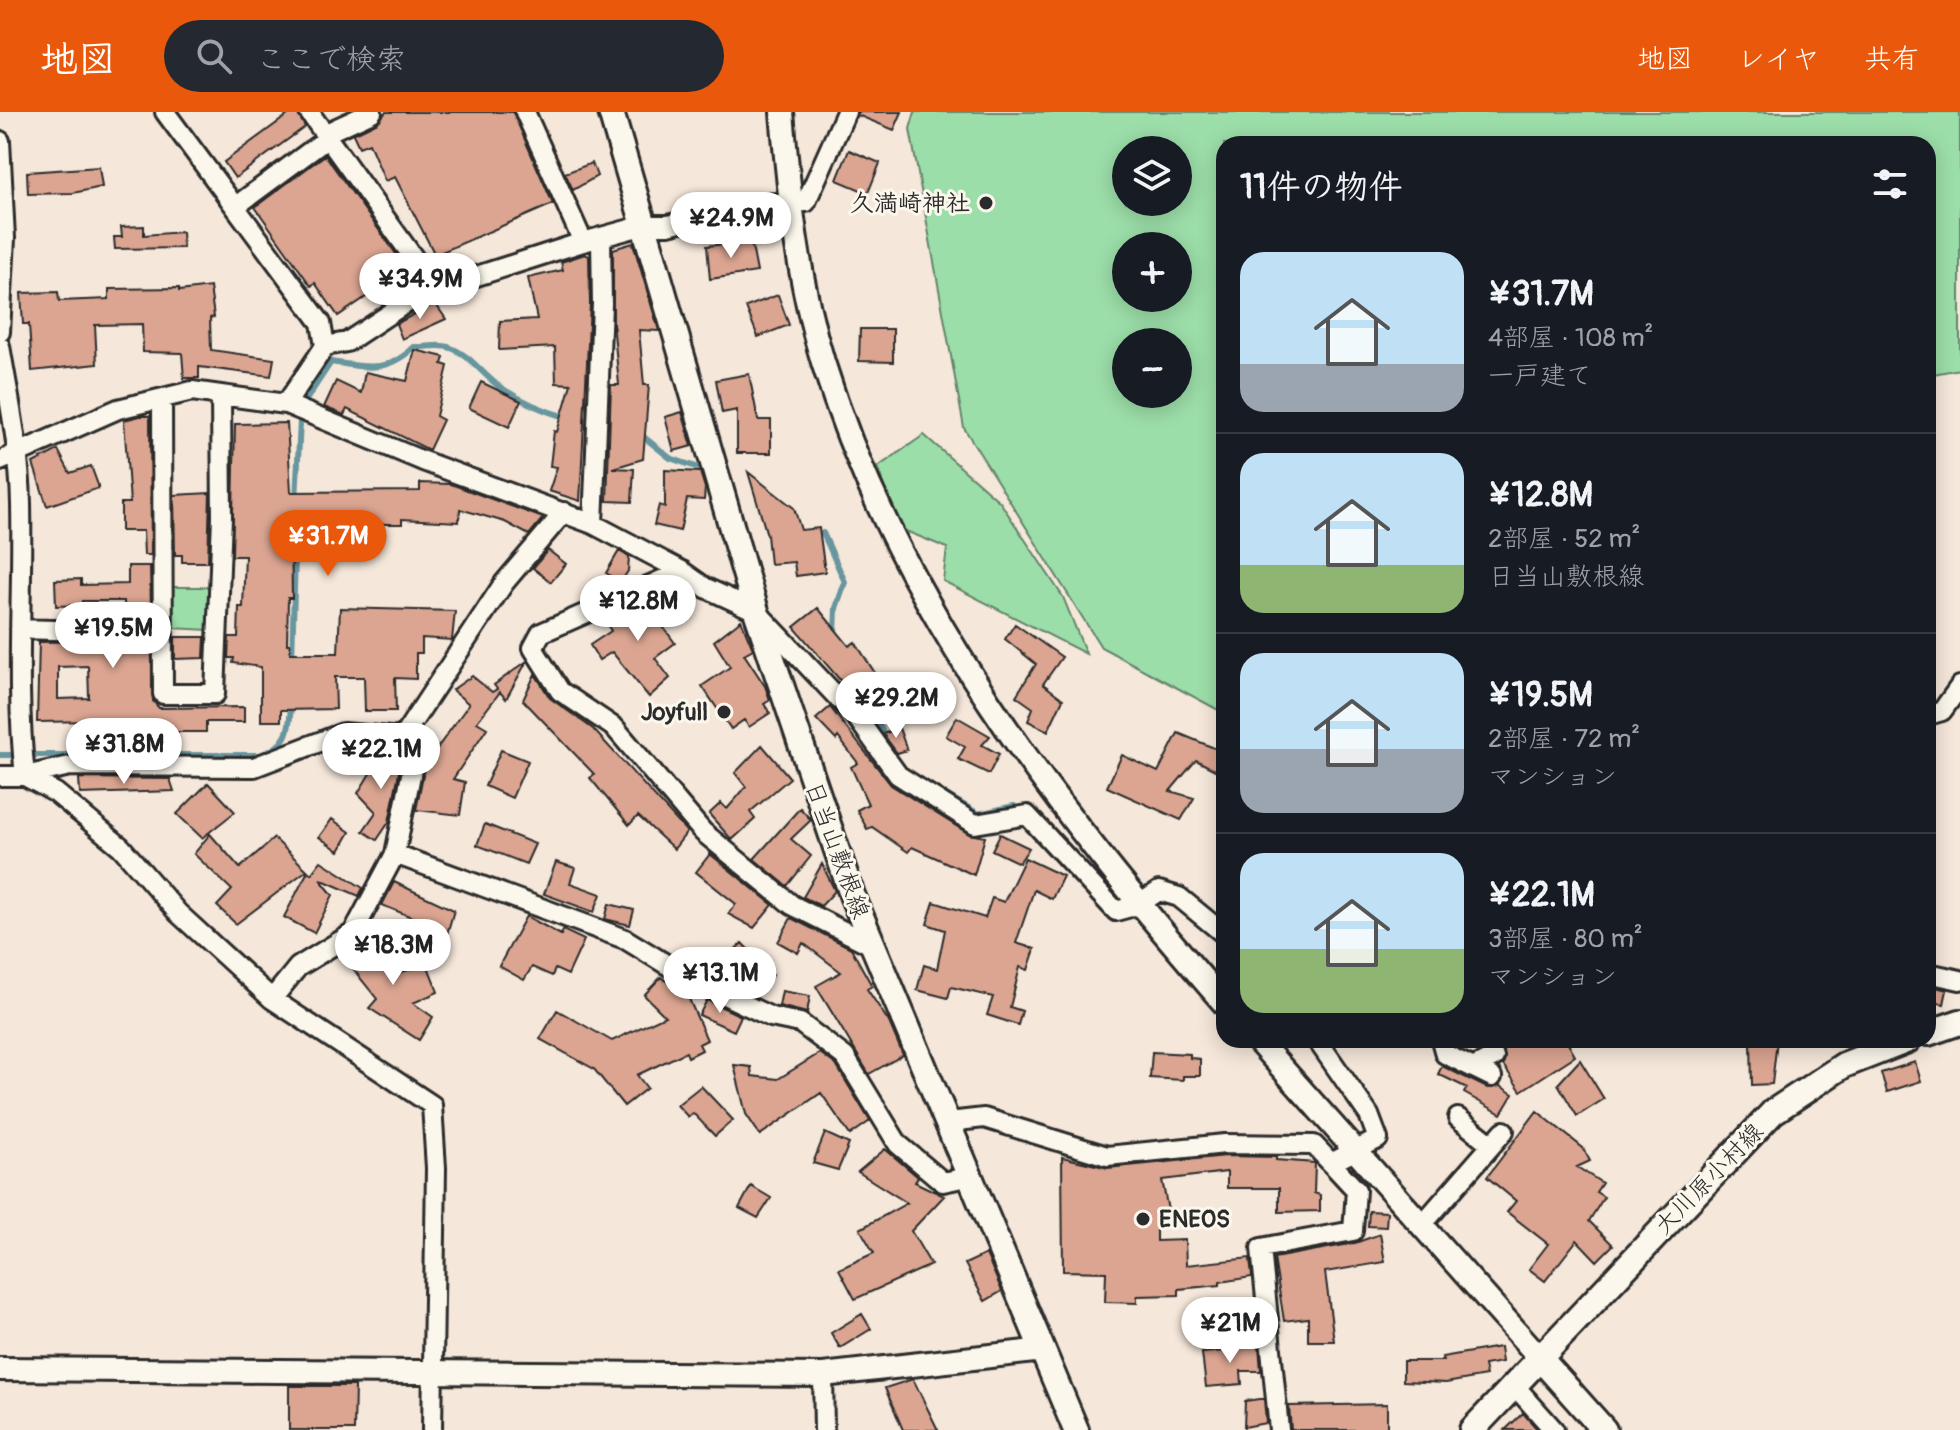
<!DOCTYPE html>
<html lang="ja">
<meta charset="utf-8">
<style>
body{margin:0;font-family:Pangolin,"Klee One",sans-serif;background:#242831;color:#f1f3f6;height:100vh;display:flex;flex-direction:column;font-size:30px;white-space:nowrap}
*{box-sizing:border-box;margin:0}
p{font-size:26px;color:#9ea1a6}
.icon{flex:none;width:44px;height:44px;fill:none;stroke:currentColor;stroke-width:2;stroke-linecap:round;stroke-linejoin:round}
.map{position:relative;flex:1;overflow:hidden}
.details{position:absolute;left:1216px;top:24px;width:720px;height:912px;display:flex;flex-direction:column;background:#171b24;border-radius:24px;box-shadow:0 4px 20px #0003}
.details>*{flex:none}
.fabs{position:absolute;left:1112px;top:24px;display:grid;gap:16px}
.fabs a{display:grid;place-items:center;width:80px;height:80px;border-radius:50%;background:#171b24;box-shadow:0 4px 20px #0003;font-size:40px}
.price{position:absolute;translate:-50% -68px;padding:0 18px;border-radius:28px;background:#fff;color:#222;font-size:26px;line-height:52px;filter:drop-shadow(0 2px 4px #0008)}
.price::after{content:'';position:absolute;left:50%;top:48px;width:24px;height:18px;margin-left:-12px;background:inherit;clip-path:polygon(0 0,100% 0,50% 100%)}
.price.active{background:#ea580c;color:#fff}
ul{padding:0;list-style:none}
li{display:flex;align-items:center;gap:24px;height:200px;padding:0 24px}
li+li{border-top:2px solid #363941}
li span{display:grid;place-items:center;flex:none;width:224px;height:160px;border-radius:24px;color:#555}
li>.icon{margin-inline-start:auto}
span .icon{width:96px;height:96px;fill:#fffc;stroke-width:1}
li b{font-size:34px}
h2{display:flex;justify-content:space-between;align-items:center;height:96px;padding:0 24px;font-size:34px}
header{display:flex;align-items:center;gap:48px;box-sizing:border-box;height:112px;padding:0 40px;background:#ea580c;color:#fff}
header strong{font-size:38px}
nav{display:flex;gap:44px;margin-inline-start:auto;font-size:28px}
.search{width:560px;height:72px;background:#242831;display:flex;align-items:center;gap:20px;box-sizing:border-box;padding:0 28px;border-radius:44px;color:#9ea1a6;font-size:30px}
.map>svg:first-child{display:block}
</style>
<header>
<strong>地図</strong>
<div class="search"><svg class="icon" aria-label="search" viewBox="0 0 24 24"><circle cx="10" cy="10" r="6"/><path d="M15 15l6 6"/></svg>ここで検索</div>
<nav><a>地図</a><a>レイヤ</a><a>共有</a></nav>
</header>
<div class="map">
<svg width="1960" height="1318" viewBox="0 0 1960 1318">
<rect width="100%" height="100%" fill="#f5e7da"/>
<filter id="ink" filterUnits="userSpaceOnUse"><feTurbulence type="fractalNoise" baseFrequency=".0125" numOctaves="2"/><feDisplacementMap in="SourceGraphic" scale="16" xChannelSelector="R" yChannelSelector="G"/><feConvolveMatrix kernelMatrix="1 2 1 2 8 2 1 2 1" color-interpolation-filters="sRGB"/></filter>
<g filter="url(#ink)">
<path fill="#9cdea9" stroke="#64846a" stroke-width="2" fill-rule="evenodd" d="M915 0H1960V257L1928 263V32H1224V601L1101 535 964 316 910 17ZM1126 38H1178V90H1126ZM1126 134H1178V186H1126ZM1126 230H1178V282H1126Z
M924 323 1000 390 1063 485 1086 542 943 469 947 436 896 415 878 355Z
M173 475H210L209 518 172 516Z"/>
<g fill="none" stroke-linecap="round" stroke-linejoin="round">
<path stroke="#67969f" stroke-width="6" d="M302 294 331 250C365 255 387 262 414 235 425 236 441 231 451 236 470 243 484 264 500 275 521 289 544 299 568 306
M639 321 670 346 699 356
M296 388 300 309
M823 421 845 470 836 496 835 522
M292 548 296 407
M867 589 883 621 885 633
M0 643H260C288 634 290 618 291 591
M923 669 979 702 1014 694"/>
</g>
<path fill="#dba591" stroke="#2b2b2b" stroke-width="2" fill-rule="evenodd" d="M292 0H297L305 15 235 66 224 50Z
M386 0H513L553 92 435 143 395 65 385 69 369 31 359 35 353 22 378 10Z
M858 0H902L894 18 857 3Z
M849 38 880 51 868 81 837 68Z
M325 43 407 157 338 204 315 171 311 174 255 95Z
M592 51 597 64 573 78 565 61Z
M99 55 102 75 73 81 28 82 27 60Z
M144 114V123L182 120 183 136 115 137 114 125H122L121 115Z
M751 129 757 160 710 167 707 134Z
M633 131 659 219 639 218 644 273H649L643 347 613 356 634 357 632 390 607 389 611 273H619L613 210V137Z
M585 142 589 144 590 192 580 389 549 379 557 355 550 354 554 319 557 320 571 272 556 271 555 235 499 238 500 209 537 207 528 166 563 158 561 150Z
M210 175 214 205 210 206 211 238 274 247 271 264 199 255V266H184L182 241 143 240 142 212 95 213 97 252 32 259 29 212H23L21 181 58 180 59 189 109 187V177L179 176V179Z
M778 183 789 213 758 225 746 195Z
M435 191 446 207 402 227 396 212Z
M860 217H893V250L859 249Z
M415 238 444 245 442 252 448 254 436 304 443 308 429 338 347 297 344 303 324 295 336 269 361 281 365 260 407 269Z
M749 262 758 308H771V341H737V298L722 301 716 268Z
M481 270 521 289 509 315 469 296Z
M682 300 692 334 674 339 665 305Z
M140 304H150L151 443H144L143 419H121V391H130L124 308Z
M287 311 291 380 420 379V371L451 372 543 406 529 423 505 410 460 397 459 410 402 407V412H291L292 486H288L287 532H290V541H338L340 496 455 499 452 528 422 526V541H416V567L395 566 396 599H365L364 565H335L336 597 281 598V609H261V555L233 551 234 546H228L229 525H238L239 495H243L245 444H232L235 312Z
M58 338 70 361 91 354 99 376 47 394 33 351Z
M665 358 700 360 705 376 704 388 687 387 680 419 654 413 659 393 665 395Z
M748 360 794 396 801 418 819 416 825 460 796 464 794 450 770 452 767 423Z
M210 381 208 450H182V443H175L174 383Z
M548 438 566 452 551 470 533 456Z
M619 439 629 445 628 459 621 470 606 461Z
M128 454H150L153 589 159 596 244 595V610H206V620H174L173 614 114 616 113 642H98V609L37 610 39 530 106 529V517H125L124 489H82V493L56 494 55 468 81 467V473L128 472ZM88 554 89 586 58 587V555Z
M656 483 666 499 656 505 675 531 655 546 670 566 649 585 612 540 599 548 590 533 611 519 604 507Z
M818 496 849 534 855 530 904 606 890 614 878 591 866 598 794 515Z
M741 508 753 537 744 542 765 574 770 588 764 592 770 601 749 615 744 608 731 617 702 574 730 555 714 529Z
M1015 512 1062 545 1043 572 1063 587 1048 619 1028 609 1033 596 1016 584 1036 552 1005 527Z
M175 525H205L204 546 175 547Z
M527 549 506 587 500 580 477 610 487 616 453 667 465 670 460 703 416 698 425 653 469 592 452 578 472 564 492 580 497 577 494 573Z
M535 562 550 586 593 617 687 720 674 737 638 704 629 713 590 666 594 662 523 588Z
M830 595 891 673 969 722 985 725 974 763 912 735 908 740 872 715 867 717 857 698 868 692 851 655 858 651 838 625 836 628 816 607Z
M957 605 990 624 982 633 999 642 989 662 958 647 965 635 946 624Z
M899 616 907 638 897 641 883 622Z
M1178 621 1224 640 1217 659 1196 648 1170 679 1194 686 1181 708 1107 675 1122 643 1158 660Z
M762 633 790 666 750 700 755 707 732 728 709 702 721 691 727 697 746 675 735 661Z
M385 637H395L401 650 389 710 377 728 363 719 376 700 358 681Z
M501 638 528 649 512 686 485 674Z
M79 666 170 667 174 679 80 682Z
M208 671 235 700 202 726 177 702Z
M800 696 811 708 791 727 811 744 787 774 754 747Z
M332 707 350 720 339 739 319 725Z
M485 712 535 732 526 752 477 733Z
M210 722 240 756 274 726 307 758 236 812 217 794 232 778 194 742Z
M1000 722 1029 736 1019 751 992 738Z
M710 742 773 793 754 816 728 802 736 792 696 760Z
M1025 746 1063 764 1052 787 1034 778 1016 831 1035 837 1028 858 1020 855 1010 895 1022 899 1018 913 987 903 993 885 951 875 948 886 917 878 924 853 937 857 945 818 927 812 934 790 985 806 992 786 1004 790Z
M321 749 363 776 359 784 320 767 333 783 314 821 284 805 308 759 311 762Z
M556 750 575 756 570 771 601 782 594 800 544 782Z
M822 752 835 779 821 794 803 785Z
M394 770 454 798 445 829 416 814 419 808 382 793Z
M609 792 634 798 630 813 605 807Z
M526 804 561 823 563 818 584 828 568 863 555 857 552 864 532 855 524 868 499 854Z
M791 806 851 836 872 874 867 877 889 910 903 943 869 962 816 874 841 860 803 831 798 841 778 830Z
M366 822 398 861 427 852 438 880 413 891 433 905 419 928 369 896 377 887 342 843Z
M742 831 773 863 753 883 720 852Z
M661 865 689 887 707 928 699 932 702 938 688 945 686 940 637 963 647 976 624 994 594 957 540 927 557 898 612 929 665 904 644 883Z
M1928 873 1947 878 1944 892 1928 889Z
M782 879 810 884 807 901 779 894Z
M707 888 741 904 734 919 699 903Z
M1486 928H1566L1575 944 1521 979 1503 953 1504 939 1489 934Z
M1777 928 1772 972 1752 973 1751 930Z
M1152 940 1190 942V946L1200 947V964H1183V968L1150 966Z
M820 941 836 953 870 1009 850 1023 821 981 760 1023 746 1002 734 953 751 955 752 964 778 967Z
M1580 948 1604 987 1577 1004 1558 972Z
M1915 950 1921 969 1887 980 1881 961Z
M1442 954 1487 976 1500 974 1513 982 1501 1002 1464 981 1467 976 1438 962Z
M701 974 733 1008 715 1024 693 1001 688 1005 677 993Z
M1537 999 1583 1036 1590 1049 1577 1055 1602 1071 1596 1080 1604 1085 1589 1109 1613 1133 1597 1149 1577 1128 1545 1169 1529 1157 1548 1132 1507 1100 1516 1089 1487 1065Z
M825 1021 849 1032 838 1058 813 1051Z
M885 1037 918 1065 915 1070 944 1084 911 1119 931 1153 855 1187 839 1157 874 1141 860 1117 907 1091 858 1060Z
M1226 1044 1276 1045V1048L1315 1051 1314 1081 1320 1083V1099L1279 1100V1076H1227V1060L1162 1068 1168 1098 1156 1106V1129L1185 1128 1186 1153 1250 1146 1252 1165 1220 1170V1173L1179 1177V1183L1137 1184V1191L1105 1190 1106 1160 1063 1159 1062 1045 1108 1056Z
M751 1074 771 1086 758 1106 739 1096Z
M1369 1099 1387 1100 1386 1115 1368 1114Z
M1380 1122 1385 1150 1325 1160 1334 1229H1308V1206L1284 1209 1274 1146 1355 1131Z
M986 1142 1002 1179 985 1189 965 1152Z
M862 1202 871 1217 840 1236 831 1221Z
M1232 1233 1259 1234 1261 1259H1241L1242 1272 1206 1275 1202 1241 1224 1239Z
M1500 1235 1502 1250 1484 1253 1486 1264 1446 1271 1403 1269V1249H1443L1442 1245Z
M913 1267 938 1318H903L885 1276Z
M289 1274H355L354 1318H289Z
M1259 1287H1264L1266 1311 1244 1315 1245 1289Z
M1387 1292V1318H1291L1289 1294Z
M1523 1301 1538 1318H1505Z"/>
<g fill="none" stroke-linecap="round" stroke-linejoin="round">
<g stroke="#2b2b2b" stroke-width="24">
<path id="minor" d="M165 0 321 211 325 234 286 292
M309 0 436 177
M525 0 583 130
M324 22 372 0
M0 29 5 126 0 220
M236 94 328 26
M0 234C9 287 20 339 21 392 23 483 15 574 25 664
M325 234 347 230 403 193 436 177 583 130 645 113H668L754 92 806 90 846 0
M162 288 163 582H215L222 405 221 284
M0 349 118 297 192 279 286 292 423 349 593 412 682 459 706 476 756 499 857 606 898 663 975 712 1027 703 1116 799 1138 793 1159 779 1179 785 1224 822
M593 412 602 192 601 125
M682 459 541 521 533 536 560 579 615 616 703 720 792 793 873 834
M20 517 88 519
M1928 603 1942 599 1960 574
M0 664H25L70 654 254 655 343 621 402 626
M25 664 56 681 121 735 178 801 272 887 432 993 436 1056 432 1318
M395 742 625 827 687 865 771 905 800 911 845 945 898 1032 943 1070 972 1064
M1928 861 1960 868
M272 887 298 855 353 821 395 742 414 648 402 626 504 471 564 400
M1441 928 1445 942 1492 965
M1473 956 1494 945
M1458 1006 1492 1033
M949 1010 984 1006 1107 1044 1225 1032 1314 1033 1331 1051
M1421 1114 1504 1019
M823 1263 824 1318
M1514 1273 1554 1318
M1279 1318 1261 1136 1353 1119 1356 1078 1331 1051 1378 1027 1369 1003 1317 928"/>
</g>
<g stroke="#2b2b2b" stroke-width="28">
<path id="tertiary" d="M782 0C789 84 798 169 823 250 898 494 1058 701 1224 891
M1257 928 1539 1245
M0 1257 823 1263 1043 1238"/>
</g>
<g stroke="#2b2b2b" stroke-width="30">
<path id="secondary" d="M611 0 756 499 852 783 1076 1318
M1928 921 1960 910
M1539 1245 1604 1318
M1472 1318 1773 1000 1844 953 1908 928"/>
</g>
<use href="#minor" stroke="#fbf7ec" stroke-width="18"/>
<use href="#tertiary" stroke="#fbf7ec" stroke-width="22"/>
<use href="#secondary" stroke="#fbf7ec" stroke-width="24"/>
</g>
</g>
<g fill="#2b2b2b" stroke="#fbf7ec" stroke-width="3">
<circle cx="986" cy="91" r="8"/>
<circle cx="724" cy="600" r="8"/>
<circle cx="1143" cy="1107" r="8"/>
</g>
<g text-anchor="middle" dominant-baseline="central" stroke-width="6" stroke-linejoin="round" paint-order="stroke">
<g font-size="24" font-weight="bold" fill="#2b2b2b" stroke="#fbf7ec" text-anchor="end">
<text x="970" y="91">久満崎神社</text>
<text x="708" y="600">Joyfull</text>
<text x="1159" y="1107" text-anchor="start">ENEOS</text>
</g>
<g font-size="24" fill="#2b2b2b" stroke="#fbf7ec">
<text transform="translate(837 738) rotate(70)">日当山敷根線</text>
<text transform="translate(1709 1067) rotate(-46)">大川原小村線</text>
</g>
</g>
</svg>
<div class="fabs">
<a><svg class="icon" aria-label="layers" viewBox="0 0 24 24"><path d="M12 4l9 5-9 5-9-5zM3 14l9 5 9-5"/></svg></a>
<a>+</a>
<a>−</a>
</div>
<b class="price" style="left:731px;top:148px">¥24.9M</b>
<b class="price" style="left:420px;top:209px">¥34.9M</b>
<b class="price active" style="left:328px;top:466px">¥31.7M</b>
<b class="price" style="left:638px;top:531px">¥12.8M</b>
<b class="price" style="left:113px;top:558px">¥19.5M</b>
<b class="price" style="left:896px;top:628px">¥29.2M</b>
<b class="price" style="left:124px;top:674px">¥31.8M</b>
<b class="price" style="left:381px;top:679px">¥22.1M</b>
<b class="price" style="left:393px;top:875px">¥18.3M</b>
<b class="price" style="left:720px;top:903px">¥13.1M</b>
<b class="price" style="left:1230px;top:1253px">¥21M</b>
<section class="details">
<h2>11件の物件<svg class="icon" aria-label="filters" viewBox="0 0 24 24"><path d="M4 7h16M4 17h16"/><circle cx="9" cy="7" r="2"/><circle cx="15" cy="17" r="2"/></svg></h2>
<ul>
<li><span style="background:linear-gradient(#bfe0f5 70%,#9aa5b1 0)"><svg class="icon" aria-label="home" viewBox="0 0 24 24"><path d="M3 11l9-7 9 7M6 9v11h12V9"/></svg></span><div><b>¥31.7M</b><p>4部屋 · 108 m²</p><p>一戸建て</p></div></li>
<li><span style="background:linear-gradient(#bfe0f5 70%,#8fb573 0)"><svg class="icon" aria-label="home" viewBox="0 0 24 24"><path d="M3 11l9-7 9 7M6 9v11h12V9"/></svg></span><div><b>¥12.8M</b><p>2部屋 · 52 m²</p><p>日当山敷根線</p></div></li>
<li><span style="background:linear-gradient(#bfe0f5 60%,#9aa5b1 0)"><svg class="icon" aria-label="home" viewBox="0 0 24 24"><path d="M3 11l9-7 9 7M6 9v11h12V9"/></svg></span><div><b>¥19.5M</b><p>2部屋 · 72 m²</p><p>マンション</p></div></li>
<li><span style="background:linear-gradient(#bfe0f5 60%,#8fb573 0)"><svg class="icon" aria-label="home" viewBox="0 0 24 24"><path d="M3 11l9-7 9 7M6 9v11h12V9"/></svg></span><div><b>¥22.1M</b><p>3部屋 · 80 m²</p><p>マンション</p></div></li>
</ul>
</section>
</div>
